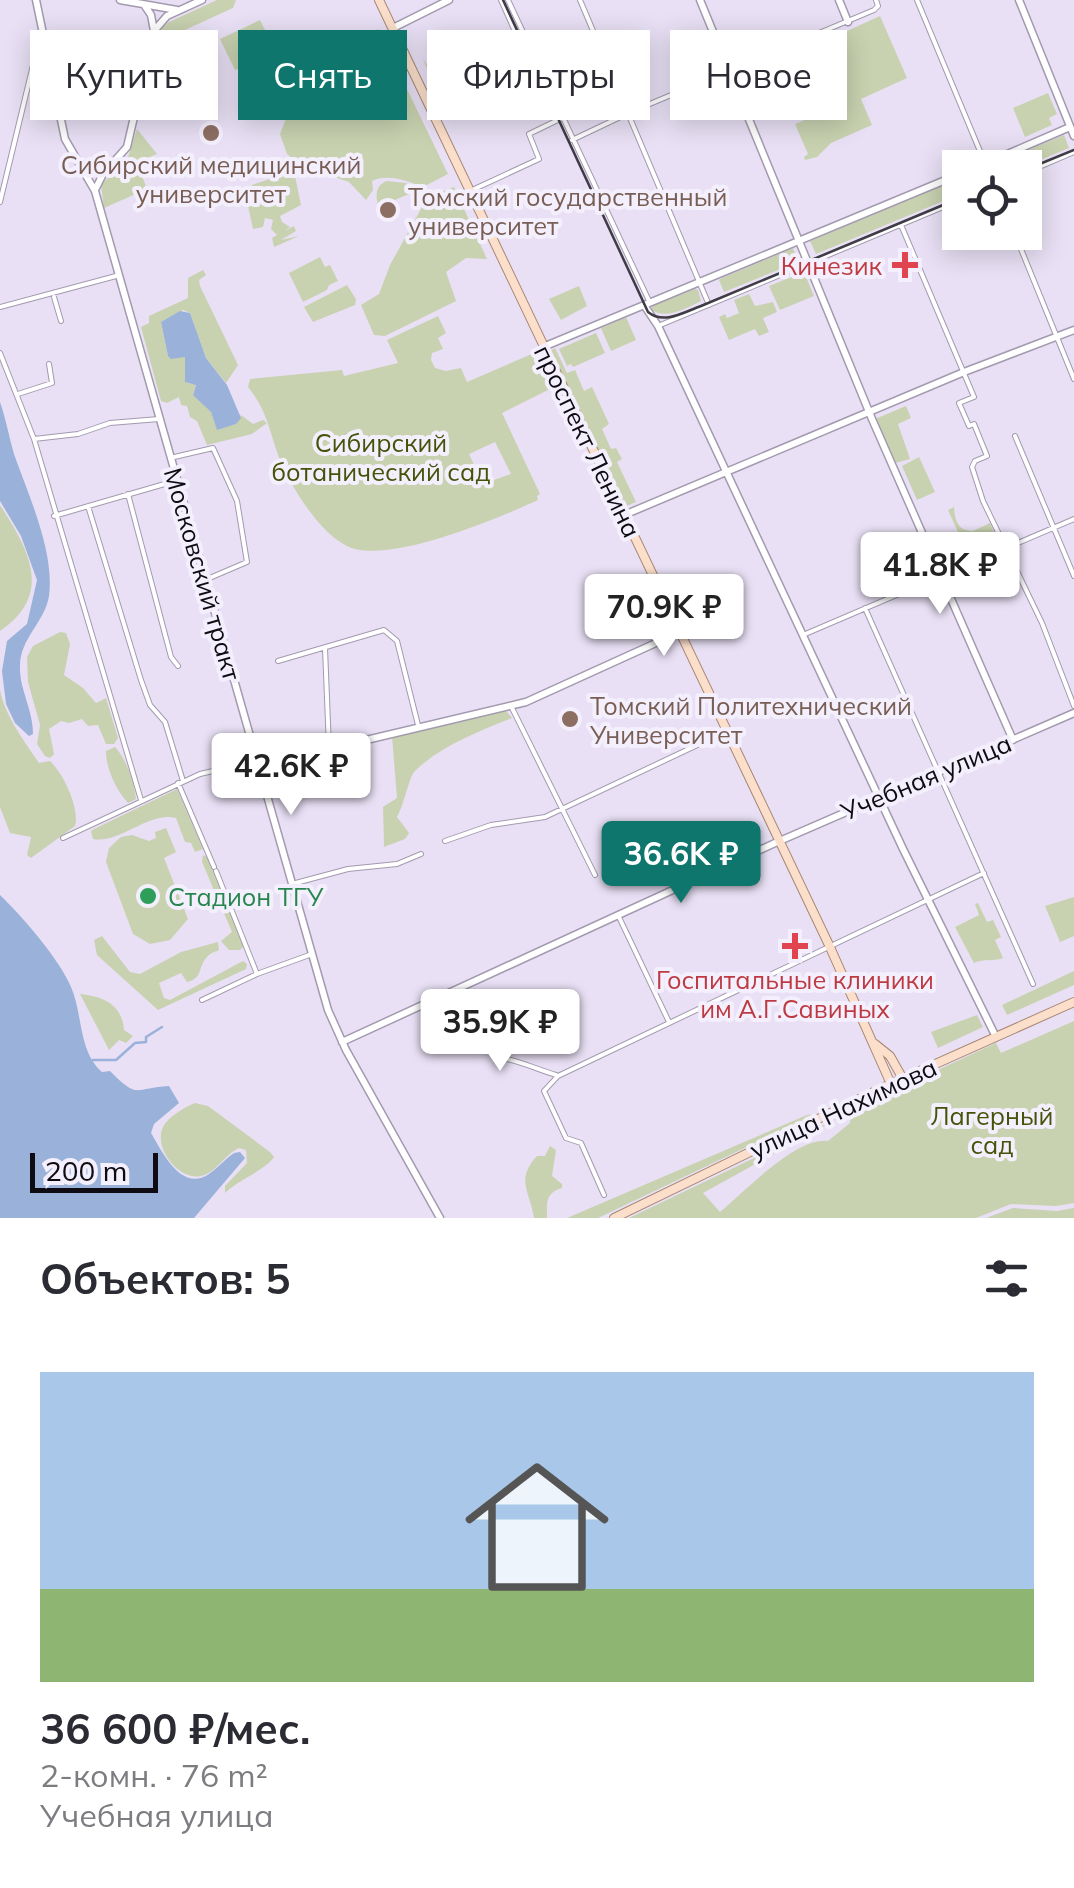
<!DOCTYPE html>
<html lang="ru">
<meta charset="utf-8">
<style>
body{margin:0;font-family:Mulish,sans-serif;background:#f7f7f7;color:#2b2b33;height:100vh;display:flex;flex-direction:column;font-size:38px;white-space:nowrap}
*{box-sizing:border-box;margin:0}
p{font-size:32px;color:#7c7c81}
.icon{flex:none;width:55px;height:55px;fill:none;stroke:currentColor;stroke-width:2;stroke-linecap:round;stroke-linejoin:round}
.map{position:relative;height:1218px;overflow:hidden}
.details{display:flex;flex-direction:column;background:#fff;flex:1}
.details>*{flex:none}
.top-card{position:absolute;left:30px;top:30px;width:1015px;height:90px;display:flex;gap:20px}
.fabs{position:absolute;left:942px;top:150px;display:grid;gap:20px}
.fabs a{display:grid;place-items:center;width:100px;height:100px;border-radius:0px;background:#fff;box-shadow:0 5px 25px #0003;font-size:50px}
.scale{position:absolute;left:30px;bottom:25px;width:128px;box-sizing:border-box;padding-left:10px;border:5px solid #0e0b12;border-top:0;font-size:28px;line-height:35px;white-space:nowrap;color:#0e0b12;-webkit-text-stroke:8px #f4effc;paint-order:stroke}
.price{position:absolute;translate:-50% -85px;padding:0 22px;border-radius:10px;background:#fff;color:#222;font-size:32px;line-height:65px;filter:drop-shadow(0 2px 5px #0008)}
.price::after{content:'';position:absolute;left:50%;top:60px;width:30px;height:22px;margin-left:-15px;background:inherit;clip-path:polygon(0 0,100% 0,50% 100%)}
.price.on{background:#0f766e;color:#fff}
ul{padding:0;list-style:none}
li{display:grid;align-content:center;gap:20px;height:530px;padding:0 40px}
li span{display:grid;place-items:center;height:310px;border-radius:0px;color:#555}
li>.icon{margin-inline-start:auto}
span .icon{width:180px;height:180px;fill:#fffc;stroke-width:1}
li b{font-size:42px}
h2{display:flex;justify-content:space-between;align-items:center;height:120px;padding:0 40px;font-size:42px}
.pill{padding:0 35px;border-radius:0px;background:#fff;box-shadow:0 5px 25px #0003;font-size:35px;line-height:90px}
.pill.on{background:#0f766e;color:#fff}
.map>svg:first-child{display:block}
</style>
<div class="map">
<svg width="1074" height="1218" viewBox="0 0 1074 1218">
<rect width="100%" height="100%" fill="#e9e0f5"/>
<path fill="#c8d2b0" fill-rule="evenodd" d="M217 0H236L233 8 165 39 161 29 169 22Z
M880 16 907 78 861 99 872 125 831 143 817 157 805 160 804 157 808 154 795 124 819 114 814 95 807 86 809 80 805 81 794 55Z
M260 20 282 64 271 69 258 59 235 70 220 39Z
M378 29 448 174 423 187C408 181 387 173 372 181L373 190 366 200 349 182 328 175 319 160 308 159 297 163 287 154 280 134 289 111 278 104 259 107 258 100 278 84 295 79 296 90C307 90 309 95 319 98 342 105 368 93 373 70L351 62 347 48Z
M423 59 432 71 451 63 459 80 452 83 456 93 440 100Z
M1048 93 1057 114 1049 118 1052 125 1025 137 1013 108Z
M137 129 157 154 145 159 139 168 147 189 104 208 101 185 128 157Z
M1064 135 1069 148 1023 167H1006L1005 160Z
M294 171 301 205 280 216 282 222 290 227 285 231 294 226 296 231 281 240 299 236 274 247 272 238 277 235 271 229 273 220 265 218 263 227 253 229 246 197 254 195 252 185Z
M960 178V194L816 254 810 241Z
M387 181 406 183 418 190 379 207C375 197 375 185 387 181Z
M454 187 487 259 466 258 446 272 456 301 385 336 374 335 361 305 379 294 390 265 427 198Z
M793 248 798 262 724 292 719 280 722 278Z
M320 257 325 267 330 265 338 281 329 285 327 290 303 302 289 273Z
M203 270 206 275 199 280 200 286 238 365 226 383 206 358 190 313 183 310 161 322 168 356 185 357 187 383 196 384 193 394 211 412 217 429 236 424 241 415 253 424 263 420 267 423 252 434 207 445 197 421 190 417 187 406 181 405 179 397 167 403 161 401 141 327 149 323V316L188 298V278Z
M804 272 814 296 780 310 769 286Z
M347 285 356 299 355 305 313 322 304 307Z
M579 286 587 306 561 320 549 299Z
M695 289 698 290 701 301C687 308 666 320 652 310V306Z
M749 294 755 306 773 302 777 312 763 318 769 332 759 336 755 329 729 340 719 317 725 314 727 318 739 313 734 300Z
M438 316 446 333 438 338 443 349 432 353 431 360 435 368 446 371 461 368 467 382 534 353 550 389 502 413 540 494 537 496 538 500C499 518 387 566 347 546 320 533 293 490 281 462 269 433 269 413 248 387L250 379 342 370 344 376 398 363 387 340ZM495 442 511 474 483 484 469 454Z
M626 317 636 340 611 351 601 328Z
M596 333 605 353 573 367 571 364 567 366 559 349Z
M555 348 567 373 575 370 584 391 592 387 609 424 602 429 611 449 616 448 622 459 617 462 636 502 624 507 607 465 604 466 550 351Z
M906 406 911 418 898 424 910 459 895 463 875 419Z
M919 457 935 492 917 500 902 466Z
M0 505C29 550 54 594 0 631Z
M954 507C955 521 958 531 973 531L990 523 998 542 962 557V541L948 510Z
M60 632 66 633 70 644 64 675 83 688 96 703 106 698 118 738 114 744H106L98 725 88 726 82 719 69 723 61 721 49 729 54 754 50 758 45 756 37 744 40 725 28 682 27 657 33 646Z
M0 690C5 716 25 742 39 763L50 761C64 774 80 809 75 826L31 858 27 855 31 837 10 833 0 807Z
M506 711 512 718C478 732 440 746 414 772 409 778 404 805 397 817L409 833 405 839 384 847 383 807 397 798 392 736Z
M115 747C127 760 134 782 136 799L128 803C116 790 106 769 106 751Z
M177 789 203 849 195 852 191 843 185 842 176 818C149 811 120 844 93 839L91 831 94 829Z
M166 828 176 852 164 858 188 919 170 940 150 944 133 934 106 862 109 848 121 837 132 835 149 841 156 838 155 832Z
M203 855 207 857 244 946 240 950H229L221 941 232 932 202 862Z
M1074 897V936L1060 942 1045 906Z
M978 903 987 922 993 920 1001 937 995 940 1003 958C993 962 984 958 974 963L955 927 979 915 975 904Z
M102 936 130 972 140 974 181 952 218 942 219 950C215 952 210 953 207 957 198 966 203 979 187 982L181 973 159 983 164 998 170 1000 243 961 247 964 246 969 158 1010 97 955 94 940Z
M1074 971V985L1007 1015 1002 1005Z
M80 994C104 997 122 1004 124 1030L133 1036 126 1043 119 1040 109 1050Z
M977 1015 983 1027 938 1048 931 1032Z
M1074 1021V1203L1056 1206 1011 1204 976 1218H629L842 1116 703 1193 720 1212C744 1192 796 1137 828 1141L850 1123 851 1110 996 1043 1001 1053Z
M195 1103 208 1106 270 1152 274 1157C263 1172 239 1179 225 1193V1186L247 1163 246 1150 239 1148C225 1154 216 1173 201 1176 179 1181 153 1148 163 1127 168 1117 185 1107 195 1103Z
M816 1114 598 1218H567L807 1115Z
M550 1146 556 1150 552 1176 562 1184V1188C545 1193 547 1203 547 1218H534C530 1191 515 1180 537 1156H545Z
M1013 1208 1057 1211 1074 1208V1218H986Z"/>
<path fill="#9ab1d9" d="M180 311 190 313 206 358 227 385 241 418 236 424 217 430 211 412 193 395 196 385 185 382V357L171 359 168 356 161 322Z
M0 402C6 419 9 437 14 454 28 494 55 552 49 596 45 622 20 638 20 666 19 689 33 709 33 734L29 736 15 723 6 704 2 671 7 641 27 624 37 580 21 536 0 501Z
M0 895C22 916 60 960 71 987 83 1014 78 1051 102 1072L110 1071C139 1100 133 1088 169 1086L179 1103 154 1124 151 1133C162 1151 181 1193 209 1174 218 1168 225 1159 234 1153L240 1152 245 1158 194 1218H0Z"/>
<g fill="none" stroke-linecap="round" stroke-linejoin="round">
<path stroke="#9ab1d9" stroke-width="2.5" d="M93 1060H116L135 1043 146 1042V1037L162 1027"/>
<g stroke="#a39aaf" stroke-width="6">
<path id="street" d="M501 0 554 119
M508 0 650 303
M580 0 709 305
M917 0 987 168
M572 140 633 111 874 10 878 6 876 0
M1025 173 1074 152
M470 191 539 159 529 134 562 118
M0 202 41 32
M901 225 974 397 959 403 969 426 974 424 987 456 975 461 972 467 983 501 1042 623 1074 706
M1014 232 1074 379
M54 297 61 321
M0 307 116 276
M658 326 960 200
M0 353 34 439 141 800
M18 394 52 383 49 364
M1015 436 1074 576
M34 439 78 434 110 423 159 419
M170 458 213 448 237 501 247 562 205 580
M128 494 171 657 178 666
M88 506 141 680 150 705 165 722 183 781
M54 516 175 481
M865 608 1033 984
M803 635 1074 519
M325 648 329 748
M278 661 384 630 397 641 418 725
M511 706 595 875
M178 783 214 867
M63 838 200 774 256 761
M445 841 491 825 545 817 727 731
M216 871 257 974
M292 884 348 869 397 864 421 854
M618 915 669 1022
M202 1000 257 974 312 954
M486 1035 495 1057C517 1059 535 1069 556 1075
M604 1195 581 1143 566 1138 544 1091 558 1076 984 873"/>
</g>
<g stroke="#a39aaf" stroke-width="9">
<path id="secondary" d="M36 0 65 139 95 191 328 1010 346 1050 440 1218
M120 0 177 10
M700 0 872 419 1013 740
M839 0 848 22
M1019 0 1074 136
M145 6 151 15 154 31
M393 28 449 0
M975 168 1070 127
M96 188 103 174 127 147 154 31 167 16 202 0
M644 305 658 326 903 849 996 1037
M543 347 960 174
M624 515 964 372 1074 330
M256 761 341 746 526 702 680 632
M342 1042 775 843 1074 713"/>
</g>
<g stroke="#a78774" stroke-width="10">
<path id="primary" d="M379 0 829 945 891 1084
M875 1044 890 1056 903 1079
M614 1218 884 1087 1074 1002"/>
</g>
<use href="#street" stroke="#fff" stroke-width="4"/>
<use href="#secondary" stroke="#fff" stroke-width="6"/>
<use href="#primary" stroke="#fbdfcb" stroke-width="8"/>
<path stroke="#403c46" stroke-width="2.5" d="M503 0 648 312C664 325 684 312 701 306L960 198
M1025 170 1074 150"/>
</g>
<g fill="#8d6e63" stroke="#f4effc" stroke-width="4">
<circle cx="211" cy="133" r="10"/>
<circle cx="388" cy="210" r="10"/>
<circle cx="570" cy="719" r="10"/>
</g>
<g fill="#e0444e" stroke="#f4effc" stroke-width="4">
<path d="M900 250h10v10h10v10h-10v10h-10v-10h-10v-10h10z"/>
<path d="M790 931h10v10h10v10h-10v10h-10v-10h-10v-10h10z"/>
</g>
<circle fill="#2e9e5b" stroke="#f4effc" stroke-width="4" cx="148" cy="896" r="10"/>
<g text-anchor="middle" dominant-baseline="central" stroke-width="8" stroke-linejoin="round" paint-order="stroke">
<g font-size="25" fill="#785e54" stroke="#f4effc" text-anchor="start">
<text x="211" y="164" text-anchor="middle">Сибирский медицинский<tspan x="211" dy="29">университет</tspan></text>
<text x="408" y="196">Томский государственный<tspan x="408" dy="29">университет</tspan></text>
<text x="590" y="705">Томский Политехнический<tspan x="590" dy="29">Университет</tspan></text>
</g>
<g font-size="25" fill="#be3a42" stroke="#f4effc" text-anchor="end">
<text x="882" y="265">Кинезик</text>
<text x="795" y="979" text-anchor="middle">Госпитальные клиники<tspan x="795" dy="29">им А.Г.Савиных</tspan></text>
</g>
<g font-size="25" fill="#0e0b12" stroke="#f4effc">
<text transform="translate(588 441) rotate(64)">проспект Ленина</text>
<text transform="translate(203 574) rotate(74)">Московский тракт</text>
<text transform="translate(926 777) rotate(-23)">Учебная улица</text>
<text transform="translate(843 1108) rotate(-25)">улица Нахимова</text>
</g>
<g font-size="25" fill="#455309" stroke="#f4effc">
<text x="381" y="442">Сибирский<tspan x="381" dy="29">ботанический сад</tspan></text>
<text x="992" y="1115">Лагерный<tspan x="992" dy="29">сад</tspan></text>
</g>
<g font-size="25" fill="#27864d" stroke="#f4effc" text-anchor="start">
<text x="168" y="896">Стадион ТГУ</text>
</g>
</g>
</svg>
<div class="fabs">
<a><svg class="icon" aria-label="locate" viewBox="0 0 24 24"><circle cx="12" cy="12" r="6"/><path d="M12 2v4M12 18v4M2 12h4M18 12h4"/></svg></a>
</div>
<div class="scale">200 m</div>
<b class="price" style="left:940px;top:617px">41.8K ₽</b>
<b class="price" style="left:664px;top:659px">70.9K ₽</b>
<b class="price" style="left:291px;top:818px">42.6K ₽</b>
<b class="price on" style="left:681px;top:906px">36.6K ₽</b>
<b class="price" style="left:500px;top:1074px">35.9K ₽</b>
<div class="top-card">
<a class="pill">Купить</a>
<a class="pill on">Снять</a>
<a class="pill">Фильтры</a>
<a class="pill">Новое</a>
</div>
</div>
<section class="details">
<h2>Объектов: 5<svg class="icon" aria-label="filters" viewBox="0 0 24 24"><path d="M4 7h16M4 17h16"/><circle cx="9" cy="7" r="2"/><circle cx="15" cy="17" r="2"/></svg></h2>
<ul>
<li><span style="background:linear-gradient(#a9c7e8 70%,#8fb573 0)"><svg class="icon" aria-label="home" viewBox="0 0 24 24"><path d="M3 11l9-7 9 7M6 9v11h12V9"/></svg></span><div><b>36 600 ₽/мес.</b><p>2-комн. · 76 m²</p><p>Учебная улица</p></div></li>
</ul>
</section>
